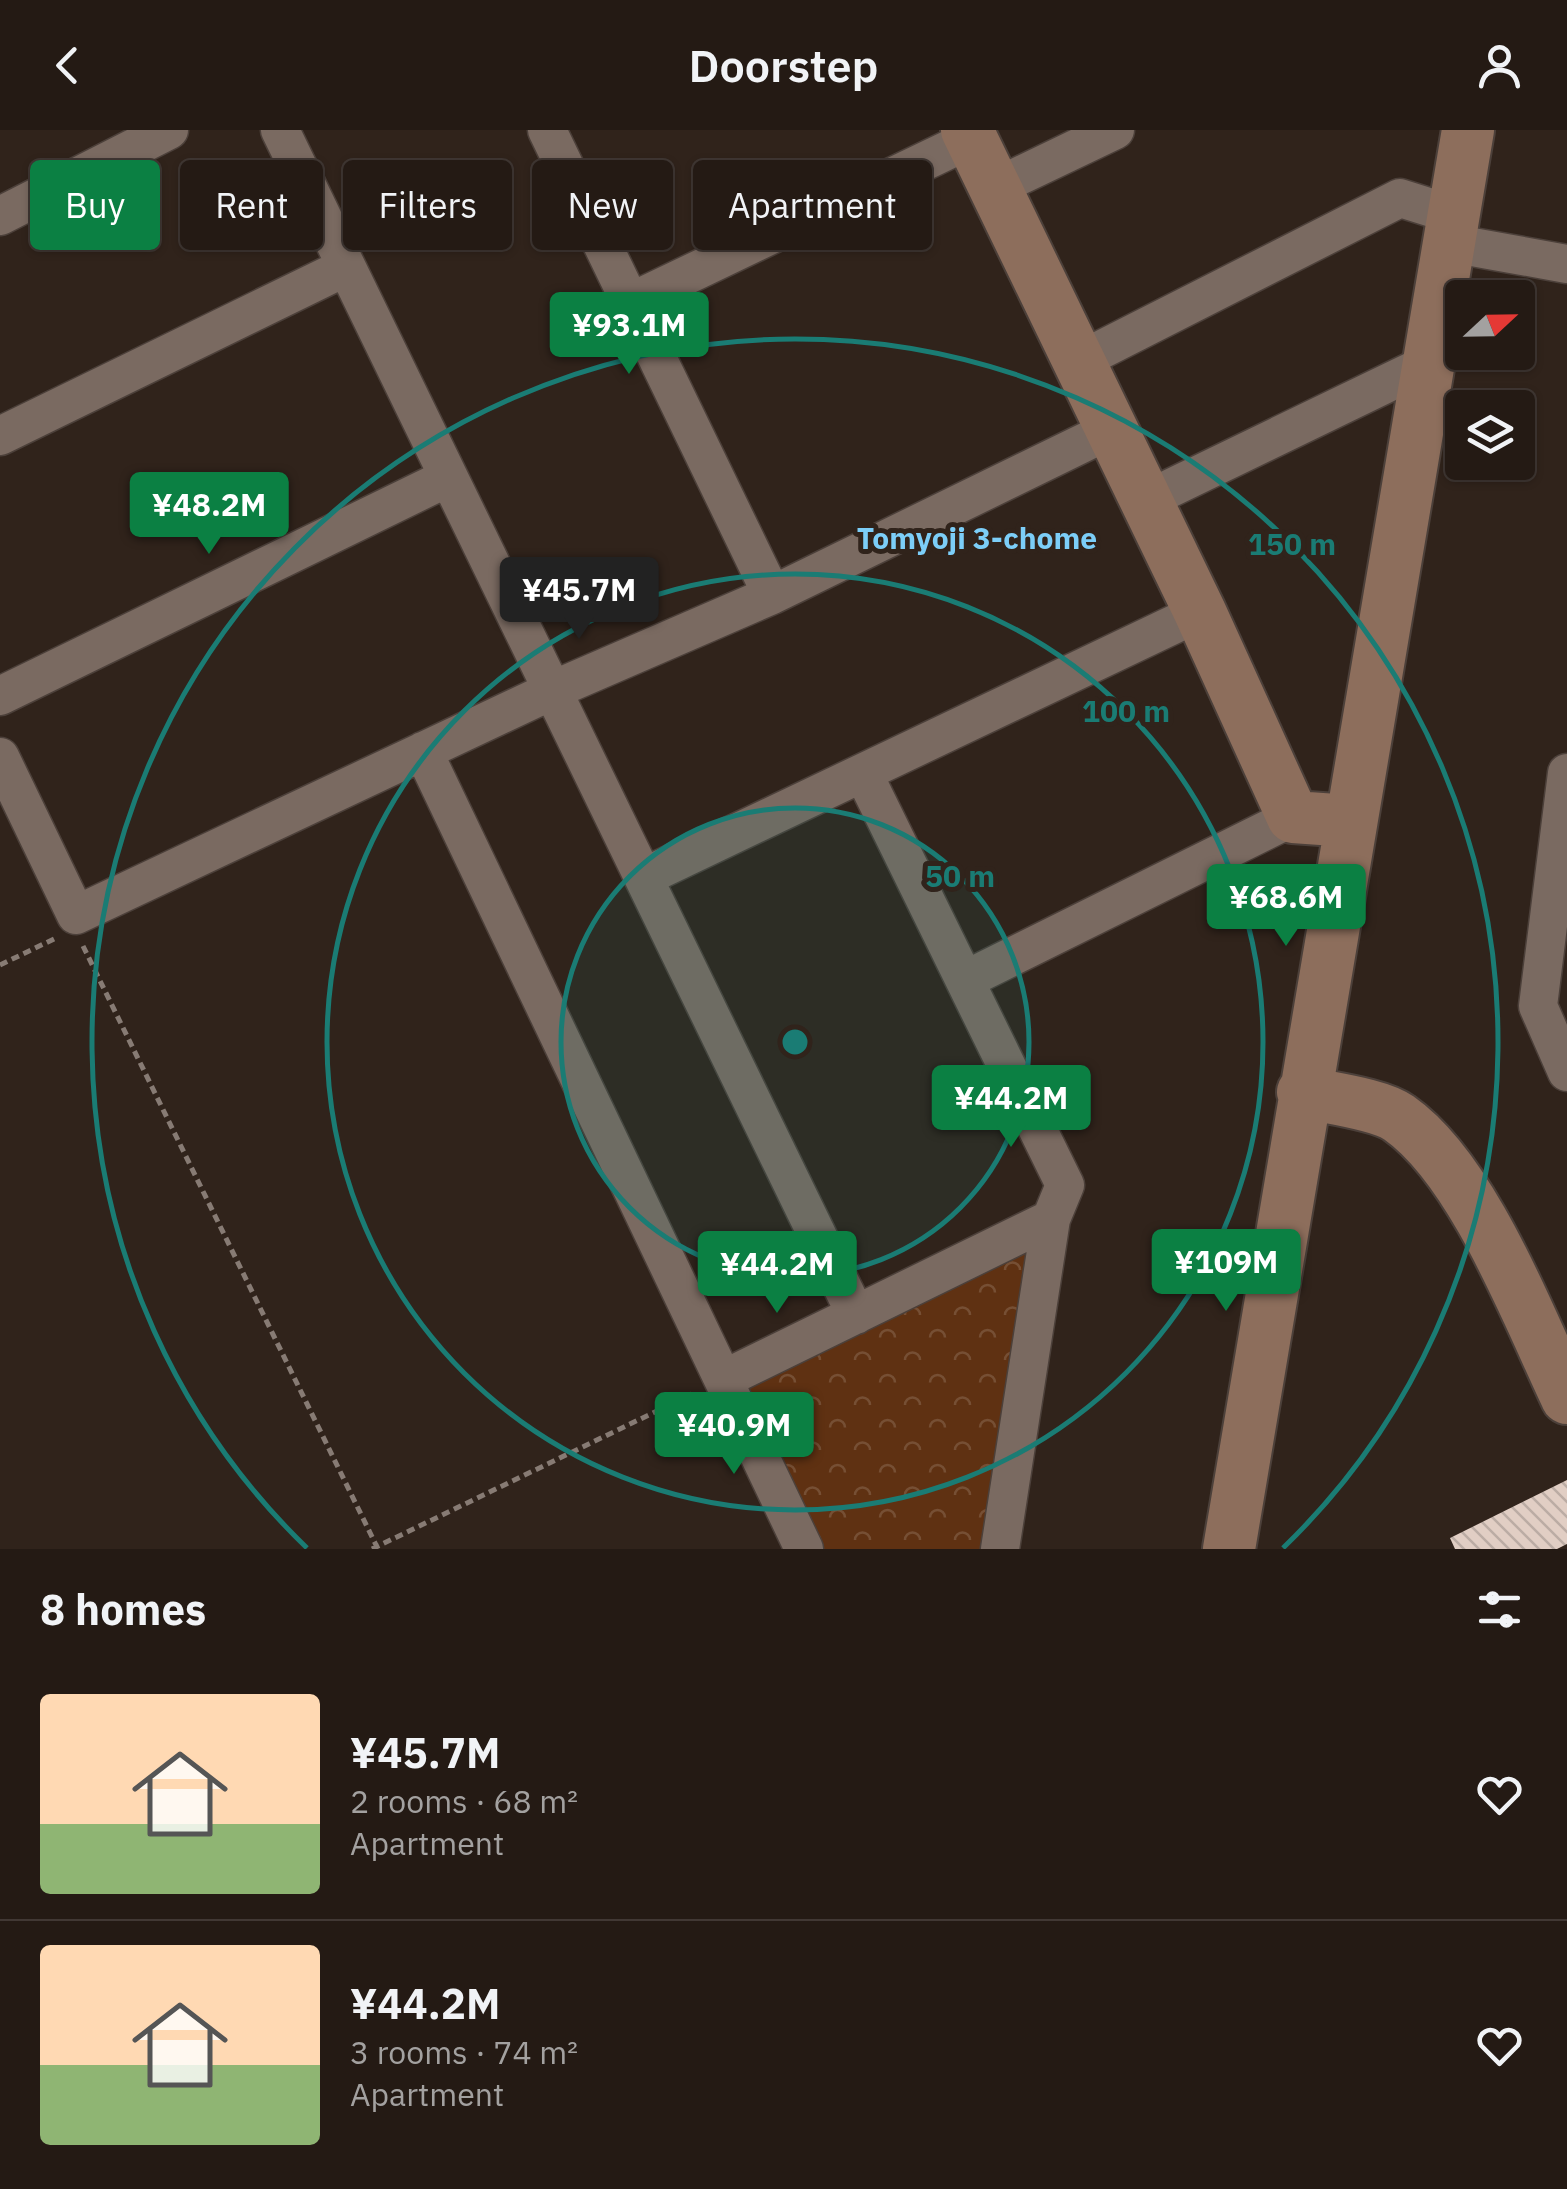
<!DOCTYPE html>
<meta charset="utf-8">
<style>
body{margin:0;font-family:"IBM Plex Sans",sans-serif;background:#302722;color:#f1f3f6;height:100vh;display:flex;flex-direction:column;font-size:38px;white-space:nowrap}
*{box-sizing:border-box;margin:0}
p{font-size:32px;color:#a3a1a0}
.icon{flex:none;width:55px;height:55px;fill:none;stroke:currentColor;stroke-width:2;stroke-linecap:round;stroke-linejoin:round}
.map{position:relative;height:1419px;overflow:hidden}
.drawer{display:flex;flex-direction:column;background:#241a14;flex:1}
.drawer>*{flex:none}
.top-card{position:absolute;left:30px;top:30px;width:1000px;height:90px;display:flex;gap:20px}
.needle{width:65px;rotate:68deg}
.controls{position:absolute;left:1445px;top:150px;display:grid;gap:20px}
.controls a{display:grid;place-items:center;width:90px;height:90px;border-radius:10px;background:#241a14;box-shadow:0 2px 8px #0004,0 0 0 2px #413834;font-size:50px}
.price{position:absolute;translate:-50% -85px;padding:0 22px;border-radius:10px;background:#0b8043;color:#fff;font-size:32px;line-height:65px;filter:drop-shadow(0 2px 5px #0008)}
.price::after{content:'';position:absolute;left:50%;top:60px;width:30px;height:22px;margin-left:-15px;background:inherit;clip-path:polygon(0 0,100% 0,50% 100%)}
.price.selected{background:#222;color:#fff}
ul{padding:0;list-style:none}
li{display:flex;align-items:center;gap:30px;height:250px;padding:0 40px}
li+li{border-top:2px solid #413834}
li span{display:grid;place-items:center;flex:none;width:280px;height:200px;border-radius:10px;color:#555}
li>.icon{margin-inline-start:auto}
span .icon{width:120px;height:120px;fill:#fffc;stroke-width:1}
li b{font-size:42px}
h2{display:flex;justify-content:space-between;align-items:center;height:120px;padding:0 40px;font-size:42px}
.tag{padding:0 35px;border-radius:10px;background:#241a14;box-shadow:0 2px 8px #0004,0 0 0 2px #413834;font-size:35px;line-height:90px}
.tag.selected{background:#0b8043;color:#fff}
header{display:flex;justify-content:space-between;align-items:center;height:130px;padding:0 40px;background:#241a14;font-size:45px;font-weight:600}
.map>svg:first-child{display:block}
</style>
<header><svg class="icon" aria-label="back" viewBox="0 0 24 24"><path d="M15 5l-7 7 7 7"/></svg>Doorstep<svg class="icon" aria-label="person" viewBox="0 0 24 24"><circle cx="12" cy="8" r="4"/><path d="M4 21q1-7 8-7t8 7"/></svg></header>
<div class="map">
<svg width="1567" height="1419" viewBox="0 0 1567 1419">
<defs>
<pattern id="park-crowns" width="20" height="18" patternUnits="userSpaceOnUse" patternTransform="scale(2.5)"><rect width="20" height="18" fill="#5f3112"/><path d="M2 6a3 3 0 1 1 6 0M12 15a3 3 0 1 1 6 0" fill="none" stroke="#764f34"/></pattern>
<pattern id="building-back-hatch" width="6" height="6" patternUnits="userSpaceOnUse" patternTransform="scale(2.5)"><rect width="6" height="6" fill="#e1cec4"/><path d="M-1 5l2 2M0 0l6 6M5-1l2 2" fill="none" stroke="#bbaca4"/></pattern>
</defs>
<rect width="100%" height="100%" fill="#30231b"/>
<path fill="url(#park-crowns)" d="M1036 1097 999 1419H824L738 1242Z"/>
<path fill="url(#building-back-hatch)" d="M1567 1350V1414L1557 1419H1455L1450 1408Z"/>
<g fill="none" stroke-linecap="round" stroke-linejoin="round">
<g stroke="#4c403a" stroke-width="41">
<path id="street" d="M280 0 856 1185
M547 0 772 465
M994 58 1115 0
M0 86 169 0
M1450 113 1567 134
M631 172 971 9
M1079 231 1400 68 1454 85
M0 306 346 137
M1146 370 1429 233
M0 566 447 348
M423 621 804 1419
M0 627 76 785 553 560 772 465 1112 299
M863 643 1065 1055 1051 1089 1000 1419
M1567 643 1538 876 1567 942
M644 747 1200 482
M965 850 1293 687
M726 1248 1051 1089"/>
</g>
<g stroke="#4c403a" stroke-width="56">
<path id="secondary" d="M967 0 1200 482 1293 687 1350 691
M1303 962C1328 968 1380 974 1399 988 1473 1040 1528 1186 1567 1268
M1229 1419 1468 0"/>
</g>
<path stroke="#877b74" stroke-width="5" stroke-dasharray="8 5" stroke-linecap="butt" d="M83 816 378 1419
M0 835 56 808
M372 1419 692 1264"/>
<use href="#street" stroke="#7a6a61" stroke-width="38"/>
<use href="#secondary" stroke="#8d6e5c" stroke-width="52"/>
</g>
<circle cx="795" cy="912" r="234" fill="#1a7c74" fill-opacity=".12"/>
<g fill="none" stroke="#1a7c74" stroke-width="5">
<circle cx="795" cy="912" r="234"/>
<circle cx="795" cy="912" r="468"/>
<path d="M307 1418A703 703 0 1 1 1283 1418"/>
</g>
<g text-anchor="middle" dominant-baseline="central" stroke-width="10" stroke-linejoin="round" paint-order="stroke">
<g font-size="30" font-weight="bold" fill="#7ccef8" stroke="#30231b">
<text x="977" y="407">Tomyoji 3-chome</text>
</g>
</g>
<circle cx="795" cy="912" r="15" fill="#1a7c74" stroke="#30231b" stroke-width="5"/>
<g font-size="30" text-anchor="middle" font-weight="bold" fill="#1a7c74" stroke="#30231b" stroke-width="10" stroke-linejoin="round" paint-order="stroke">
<text x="1292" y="425">150 m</text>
<text x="1126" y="592">100 m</text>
<text x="960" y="757">50 m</text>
</g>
</svg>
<div class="controls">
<a><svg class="needle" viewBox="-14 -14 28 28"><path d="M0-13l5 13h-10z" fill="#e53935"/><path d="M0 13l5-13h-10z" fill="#a3a1a0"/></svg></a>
<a><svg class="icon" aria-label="layers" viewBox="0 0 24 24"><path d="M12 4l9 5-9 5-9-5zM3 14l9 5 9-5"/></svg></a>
</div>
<b class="price" style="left:629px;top:247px">¥93.1M</b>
<b class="price" style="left:209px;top:427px">¥48.2M</b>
<b class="price selected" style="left:579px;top:512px">¥45.7M</b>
<b class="price" style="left:1286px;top:819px">¥68.6M</b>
<b class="price" style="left:1011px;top:1020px">¥44.2M</b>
<b class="price" style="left:1226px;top:1184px">¥109M</b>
<b class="price" style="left:777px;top:1186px">¥44.2M</b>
<b class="price" style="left:734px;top:1347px">¥40.9M</b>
<div class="top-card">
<a class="tag selected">Buy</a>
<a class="tag">Rent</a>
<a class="tag">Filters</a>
<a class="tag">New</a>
<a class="tag">Apartment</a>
</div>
</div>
<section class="drawer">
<h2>8 homes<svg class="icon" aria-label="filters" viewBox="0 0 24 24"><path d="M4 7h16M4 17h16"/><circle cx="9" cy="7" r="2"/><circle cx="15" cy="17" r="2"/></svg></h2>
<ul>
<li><span style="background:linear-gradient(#ffd9b3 65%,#8fb573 0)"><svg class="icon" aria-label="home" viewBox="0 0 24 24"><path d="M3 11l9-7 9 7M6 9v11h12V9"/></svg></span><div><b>¥45.7M</b><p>2 rooms · 68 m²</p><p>Apartment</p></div><svg class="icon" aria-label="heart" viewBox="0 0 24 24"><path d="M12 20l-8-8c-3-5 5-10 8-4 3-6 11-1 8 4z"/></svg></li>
<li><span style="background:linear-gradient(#ffd9b3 60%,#8fb573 0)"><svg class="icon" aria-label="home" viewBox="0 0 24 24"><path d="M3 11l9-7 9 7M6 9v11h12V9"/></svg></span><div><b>¥44.2M</b><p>3 rooms · 74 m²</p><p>Apartment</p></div><svg class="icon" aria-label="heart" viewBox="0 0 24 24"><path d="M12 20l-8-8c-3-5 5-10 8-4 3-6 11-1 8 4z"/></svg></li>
</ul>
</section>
